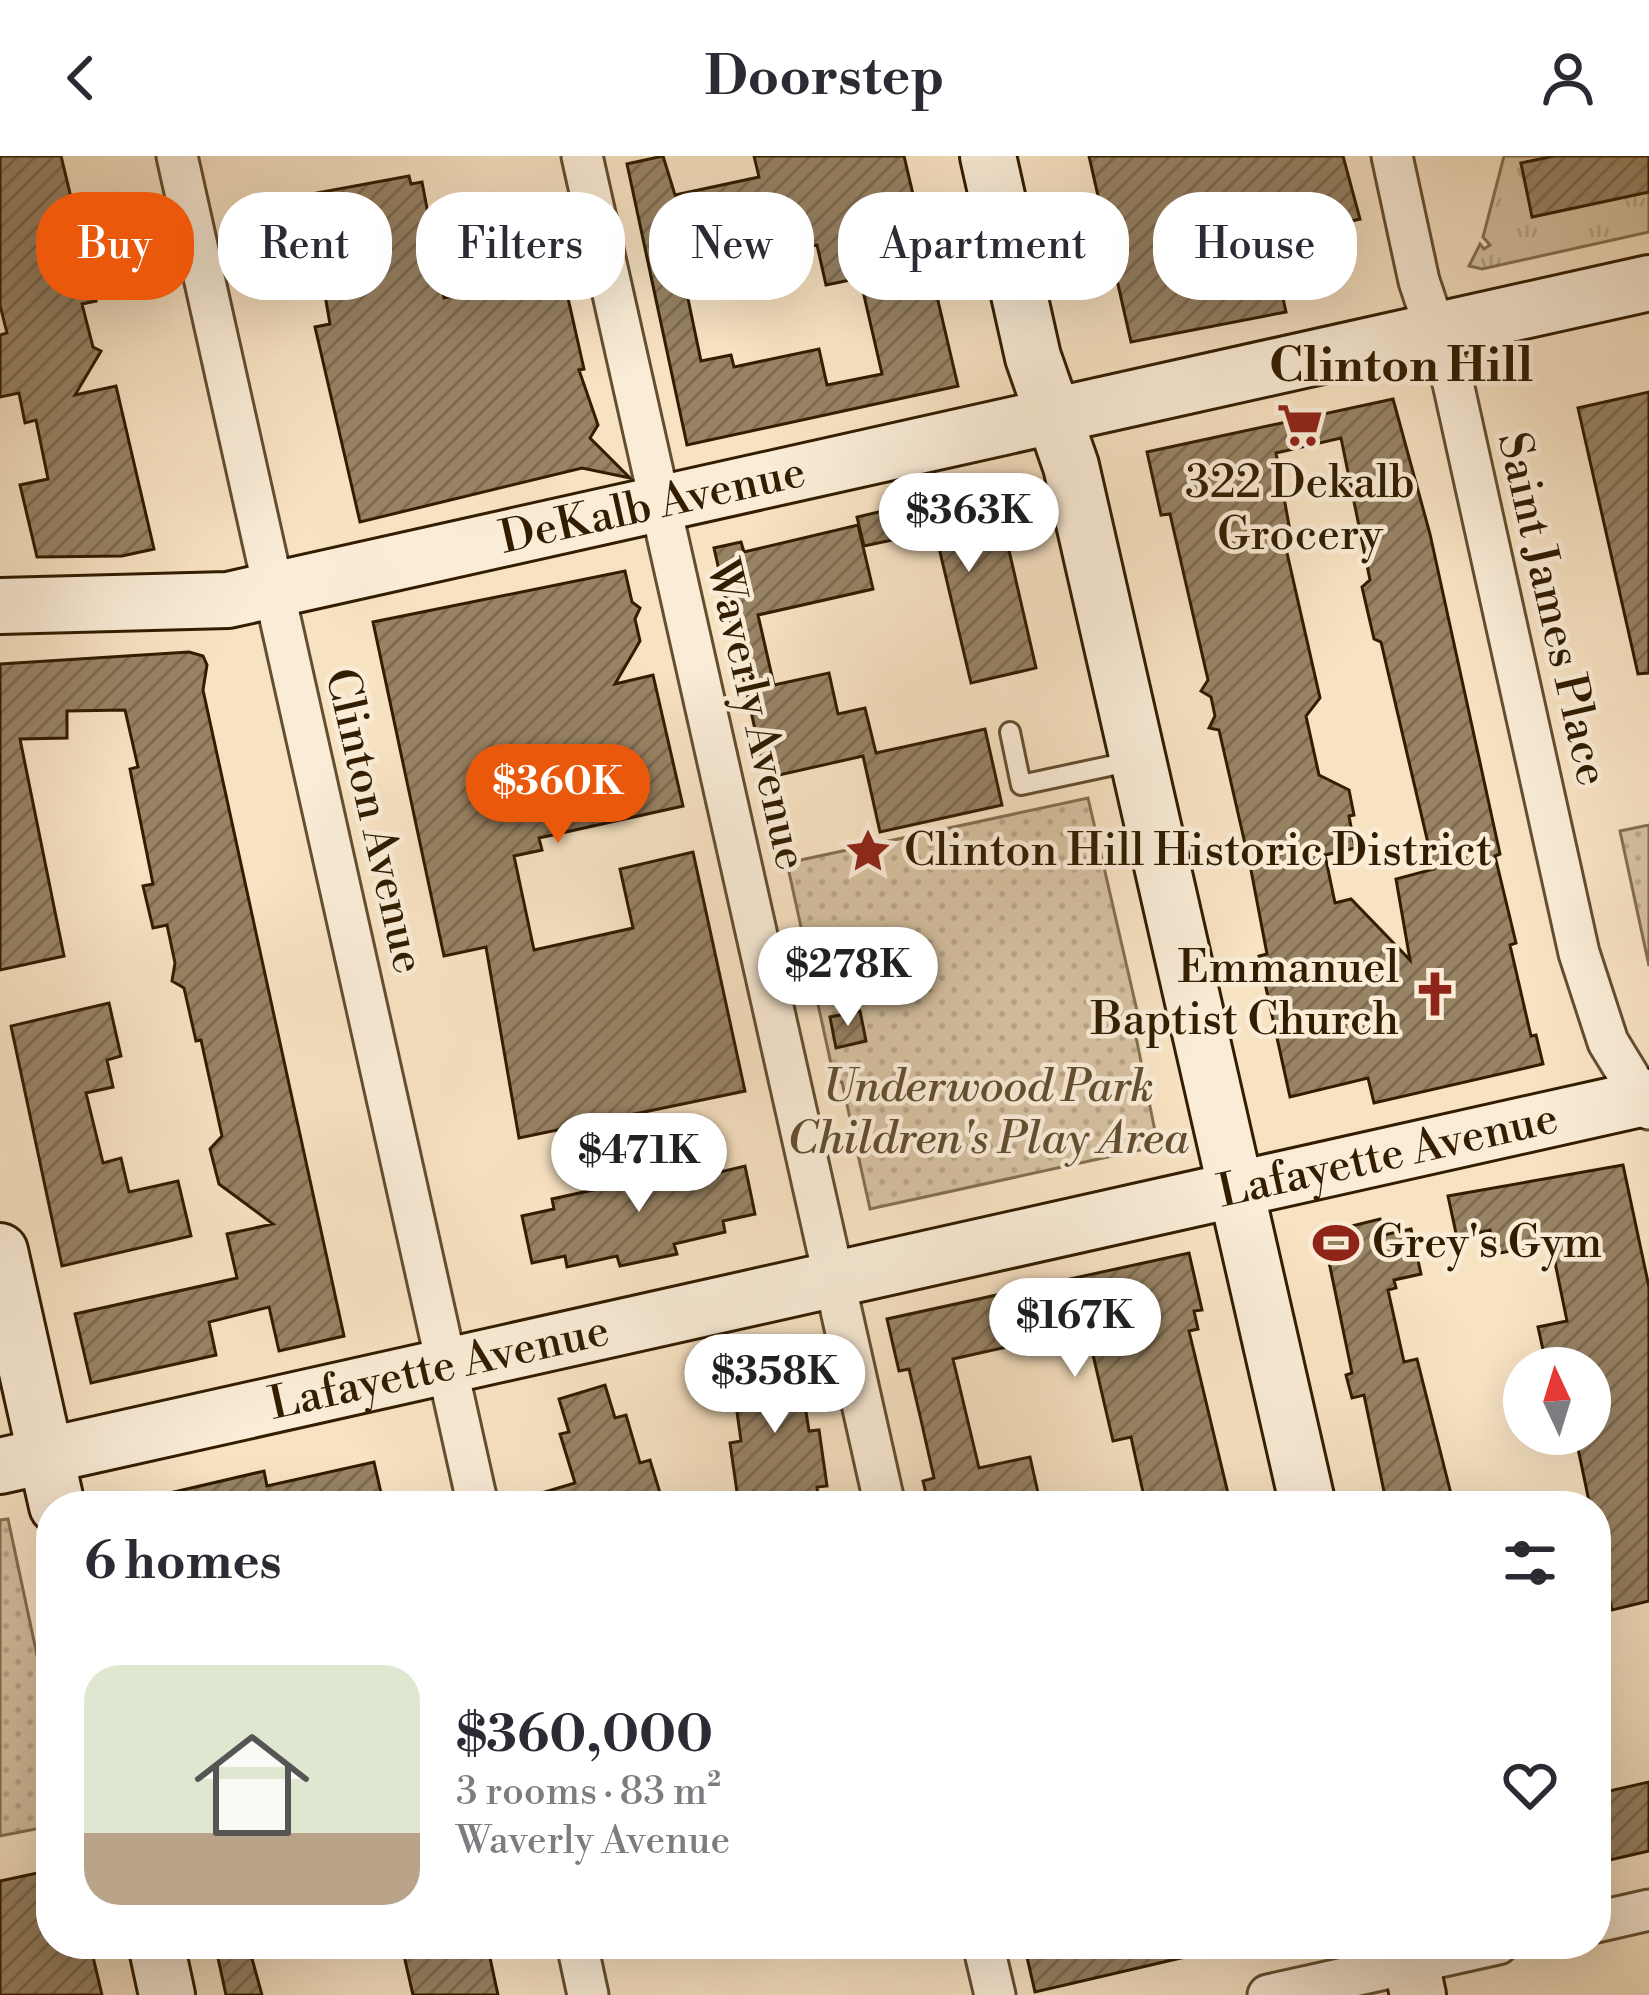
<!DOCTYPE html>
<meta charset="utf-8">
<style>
body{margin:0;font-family:"Libre Bodoni",serif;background:#f2f2f3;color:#2b2b33;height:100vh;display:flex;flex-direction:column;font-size:45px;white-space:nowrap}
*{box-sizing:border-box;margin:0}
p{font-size:39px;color:#7c7c81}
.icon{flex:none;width:66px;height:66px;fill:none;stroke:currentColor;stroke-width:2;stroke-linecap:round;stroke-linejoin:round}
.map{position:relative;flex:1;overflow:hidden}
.drawer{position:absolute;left:36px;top:1335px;width:1575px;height:468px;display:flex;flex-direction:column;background:#fff;border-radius:48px;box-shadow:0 12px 48px #0002}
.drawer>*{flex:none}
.hud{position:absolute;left:36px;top:36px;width:1578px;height:108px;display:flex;gap:24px}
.needle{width:78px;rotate:356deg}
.buttons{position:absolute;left:1503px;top:1191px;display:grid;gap:24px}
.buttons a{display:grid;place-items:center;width:108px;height:108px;border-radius:50%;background:#fff;box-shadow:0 12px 48px #0002;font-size:60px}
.price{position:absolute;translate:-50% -102px;padding:0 27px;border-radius:42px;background:#fff;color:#222;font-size:39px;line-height:78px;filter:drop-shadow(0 3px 6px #0008)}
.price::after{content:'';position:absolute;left:50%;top:72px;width:36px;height:27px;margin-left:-18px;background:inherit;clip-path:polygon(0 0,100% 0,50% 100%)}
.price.active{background:#ea580c;color:#fff}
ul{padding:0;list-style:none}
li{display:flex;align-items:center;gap:36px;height:300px;padding:0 48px}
li span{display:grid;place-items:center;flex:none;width:336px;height:240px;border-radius:36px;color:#555}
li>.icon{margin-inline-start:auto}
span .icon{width:144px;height:144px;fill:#fffc;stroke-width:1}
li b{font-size:51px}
h2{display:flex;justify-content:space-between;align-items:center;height:144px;padding:0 48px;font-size:51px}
.chip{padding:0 42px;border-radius:48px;background:#fff;box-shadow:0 12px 48px #0002;font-size:42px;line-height:108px}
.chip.active{background:#ea580c;color:#fff}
header{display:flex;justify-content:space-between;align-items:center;height:156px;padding:0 48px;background:#fff;font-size:54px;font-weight:700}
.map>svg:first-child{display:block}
</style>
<header><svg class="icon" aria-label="back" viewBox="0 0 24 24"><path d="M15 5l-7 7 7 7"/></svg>Doorstep<svg class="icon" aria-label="person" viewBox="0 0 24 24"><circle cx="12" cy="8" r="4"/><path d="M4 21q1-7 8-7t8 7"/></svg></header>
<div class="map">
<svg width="1649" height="1839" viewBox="0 0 1649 1839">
<defs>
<pattern id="grass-tufts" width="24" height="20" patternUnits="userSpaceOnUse" patternTransform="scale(3)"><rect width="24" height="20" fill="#d6c1a1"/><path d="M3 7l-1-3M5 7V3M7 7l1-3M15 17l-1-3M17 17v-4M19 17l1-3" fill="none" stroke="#b8a589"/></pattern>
<pattern id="park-dots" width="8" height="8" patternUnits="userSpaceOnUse" patternTransform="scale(3)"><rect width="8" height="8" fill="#d6c1a1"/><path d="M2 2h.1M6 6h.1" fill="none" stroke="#b8a589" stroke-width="1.8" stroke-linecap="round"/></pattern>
<pattern id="building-hatch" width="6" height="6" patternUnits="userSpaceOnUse" patternTransform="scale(3)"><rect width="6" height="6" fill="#988365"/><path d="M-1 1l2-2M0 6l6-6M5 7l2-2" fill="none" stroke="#7d6b51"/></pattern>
</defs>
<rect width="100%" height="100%" fill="#f7e2c2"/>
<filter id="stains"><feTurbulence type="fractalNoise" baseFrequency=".00167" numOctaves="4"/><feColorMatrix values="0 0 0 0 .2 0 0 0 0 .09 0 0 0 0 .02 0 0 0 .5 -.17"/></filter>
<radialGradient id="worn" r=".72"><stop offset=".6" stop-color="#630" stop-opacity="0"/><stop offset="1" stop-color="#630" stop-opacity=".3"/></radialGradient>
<path fill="url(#grass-tufts)" stroke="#846f50" stroke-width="3" d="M1504 0H1554L1521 8 1533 61 1649 36V76L1482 113 1469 110 1480 88 1484 93 1490 89 1483 81Z"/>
<path fill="url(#park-dots)" stroke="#846f50" stroke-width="3" d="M1088 642 1138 859 1132 861 1158 990 870 1053 842 926H835L787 707Z
M1649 669V810L1620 675Z
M8 1363 51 1565V1670L0 1680V1364Z"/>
<path fill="url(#building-hatch)" stroke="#321d00" stroke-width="3" fill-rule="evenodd" d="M0 0H61L96 145 82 148 93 191 101 195 75 239 116 230 154 393 122 400 37 401 20 329 48 323 36 264 25 267 19 237 0 241V179L7 177 0 149Z
M663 0 675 39 759 21 754 0H904L958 230 687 289 627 8ZM817 89 826 129 860 122 882 218 827 229 819 193 734 211 731 199 701 205 687 138 721 130 716 108Z
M1089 0H1343L1360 63 1292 78 1283 38 1211 53 1223 104 1272 93 1286 156 1131 186Z
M1554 0H1649V36L1532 61 1521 7Z
M409 20 411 28 422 26 444 142 520 126 505 58 547 49 584 213 579 214 598 269 590 282 630 322 582 312 360 366 315 171 330 168 325 139 337 116 329 76 308 62 305 50 311 38Z
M1649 236V517L1638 518 1578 252Z
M1393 243 1430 378 1500 698 1495 700 1516 787 1510 789 1531 880 1536 879 1543 908 1374 947 1368 922 1290 941 1259 800 1267 798 1251 714 1219 574 1209 572 1215 560 1211 541 1201 535 1208 524 1170 358 1161 359 1147 296ZM1341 282 1370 424 1362 431 1374 483 1381 486 1434 713 1396 723 1410 804 1351 743 1335 747 1325 699 1355 692 1349 660 1354 659 1349 634 1319 619 1306 560 1320 542 1285 388 1292 386 1276 297Z
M994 329 1036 512 971 527 935 375 864 390 857 361Z
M858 369 873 433 758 459 774 529 829 517 838 558 865 552 876 597 985 573 1002 649 880 676 863 600 766 622 714 392 741 386 744 396Z
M625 415 632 446 640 452 635 463 640 485 615 528 653 519 683 650 539 682 542 694 514 700 534 794 633 772 620 713 693 696 745 935 519 982 486 791 444 800 373 466Z
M189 496 203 500 207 509 203 534 344 1180 279 1195 269 1151 209 1166 216 1199 91 1227 75 1158 237 1122 227 1078 273 1068 219 1028 210 993 222 980 201 884 196 885 184 832 172 825 175 807 167 769 153 772 143 730 153 728 130 613 138 611 125 554 67 555V582L20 583 64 800 0 814V508Z
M109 847 121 900 107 904 113 931 86 937 103 1007 121 1002 129 1036 178 1025 191 1080 62 1110 11 870Z
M860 855 866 885 836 892 830 861Z
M657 1008 659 1019 710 1008 712 1018 745 1010 755 1058 723 1065 725 1076 674 1088 677 1098 620 1110 617 1100 567 1111 565 1100 532 1107 522 1060 554 1053 552 1043 602 1032 600 1021Z
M1623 1009 1649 1131V1445L1612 1454 1596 1381V1350H1590L1575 1278H1590V1212H1547L1538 1171 1567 1165 1551 1087 1495 1098 1490 1074 1457 1082 1448 1040Z
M1380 1063 1384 1079 1411 1073 1421 1118 1394 1124 1396 1132 1388 1134 1404 1206 1417 1203 1454 1350H1387L1364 1239 1352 1242 1346 1219 1352 1217 1323 1077Z
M1189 1097 1202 1154 1194 1155 1198 1173 1189 1175 1231 1350H1146L1131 1281 1113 1285 1087 1173 953 1203 979 1312 1030 1301 1041 1350H929L923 1325 934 1322 921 1264 909 1213 899 1215 887 1163Z
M787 1192 791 1226 801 1224 809 1275 819 1274 827 1330 817 1331 819 1350H750L749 1341 738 1343 730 1287 741 1285 734 1234 743 1232 739 1198Z
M605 1229 615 1262 626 1259 640 1307 650 1304 664 1350H522L521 1343 575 1327 560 1278 569 1276 559 1243Z
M374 1306 384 1350H158L157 1340 264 1315 267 1330Z
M1649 1626V1695L1596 1707V1638Z
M51 1714V1788H90L102 1839H0V1725Z
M215 1788H248L262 1839H226Z
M418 1788H487L498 1839H413L403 1795Z
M1024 1788H1197L1198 1798 1035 1836Z"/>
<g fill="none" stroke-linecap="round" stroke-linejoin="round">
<g stroke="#634e30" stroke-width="24">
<path id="lane" d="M1010 576 1021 629 1133 605"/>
</g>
<g stroke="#634e30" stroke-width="45">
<path id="street" d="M177 0 478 1350
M582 0 885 1350
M1392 0 1419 125 1453 227 1579 797 1608 886 1649 953
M1596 1766 1649 1754
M577 1788 588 1839
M983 1788 995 1839
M1268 1839 1498 1788"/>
</g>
<g stroke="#321d00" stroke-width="60">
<g id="secondary">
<path d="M988 0 1033 201 1071 310 1308 1350"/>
<path id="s1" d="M0 450 228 444 1649 127"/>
<path d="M0 1095 57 1350"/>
<path id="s2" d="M0 1310 1649 941"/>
<path d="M156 1788 167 1839"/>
<path d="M1407 1788 1418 1839"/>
</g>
</g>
<use href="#lane" stroke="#faecd7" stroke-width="18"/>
<use href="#street" stroke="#faecd7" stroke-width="39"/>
<use href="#secondary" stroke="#faecd7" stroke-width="54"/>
</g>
<defs>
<g id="supermarket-bare" transform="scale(3.6)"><path d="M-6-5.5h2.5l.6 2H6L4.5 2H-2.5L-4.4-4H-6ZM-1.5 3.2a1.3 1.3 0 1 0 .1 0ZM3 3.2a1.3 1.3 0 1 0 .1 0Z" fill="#8f2418" stroke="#faecd7" stroke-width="2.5" paint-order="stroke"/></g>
<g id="sight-bare" transform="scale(3.6)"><path d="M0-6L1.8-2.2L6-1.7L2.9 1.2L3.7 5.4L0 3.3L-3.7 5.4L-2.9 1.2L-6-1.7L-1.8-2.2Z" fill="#8f2418" stroke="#faecd7" stroke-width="2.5" paint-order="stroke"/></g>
<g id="church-bare" transform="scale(3.6)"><path d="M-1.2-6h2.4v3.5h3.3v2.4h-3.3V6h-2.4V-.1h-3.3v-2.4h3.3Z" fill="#8f2418" stroke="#faecd7" stroke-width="2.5" paint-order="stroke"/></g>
<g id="stadium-bare" transform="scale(3.6)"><path d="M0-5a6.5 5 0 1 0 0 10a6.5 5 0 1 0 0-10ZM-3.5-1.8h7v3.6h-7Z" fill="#8f2418" stroke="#faecd7" stroke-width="2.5" paint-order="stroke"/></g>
</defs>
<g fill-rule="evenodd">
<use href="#supermarket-bare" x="1300" y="269"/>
<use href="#sight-bare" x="868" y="695"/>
<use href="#church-bare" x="1435" y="838"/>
<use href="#stadium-bare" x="1336" y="1087"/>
</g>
<g text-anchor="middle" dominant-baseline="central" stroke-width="9" stroke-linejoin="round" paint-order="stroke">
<g font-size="45" fill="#321d00" stroke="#faecd7" text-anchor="start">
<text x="1300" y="327" text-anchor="middle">322 Dekalb<tspan x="1300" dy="52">Grocery</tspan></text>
<text x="904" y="695">Clinton Hill Historic District</text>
<text x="1399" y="812" text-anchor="end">Emmanuel<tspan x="1399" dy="52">Baptist Church</tspan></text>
<text x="1372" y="1087">Grey's Gym</text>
</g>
<g font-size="45" fill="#321d00" stroke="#faecd7">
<text stroke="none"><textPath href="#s1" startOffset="663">DeKalb Avenue</textPath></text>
<text transform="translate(1552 453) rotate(77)">Saint James Place</text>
<text transform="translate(756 559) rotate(77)">Waverly Avenue</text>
<text transform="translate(374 665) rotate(77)">Clinton Avenue</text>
<text stroke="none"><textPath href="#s2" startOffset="1422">Lafayette Avenue</textPath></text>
<text stroke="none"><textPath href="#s2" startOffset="450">Lafayette Avenue</textPath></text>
</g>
<g font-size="45" font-style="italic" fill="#634e30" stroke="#faecd7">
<text x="988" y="931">Underwood Park<tspan x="988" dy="52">Children's Play Area</tspan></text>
</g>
<g font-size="48" font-weight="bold" fill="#321d00" stroke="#faecd7">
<text x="1401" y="211">Clinton Hill</text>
</g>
</g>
<rect width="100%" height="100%" filter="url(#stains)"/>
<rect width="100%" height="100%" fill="url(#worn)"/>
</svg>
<div class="buttons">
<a><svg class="needle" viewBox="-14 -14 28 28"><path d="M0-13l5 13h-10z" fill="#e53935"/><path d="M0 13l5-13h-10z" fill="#7c7c81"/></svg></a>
</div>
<b class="price" style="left:969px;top:419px">$363K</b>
<b class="price active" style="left:558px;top:690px">$360K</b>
<b class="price" style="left:848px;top:873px">$278K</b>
<b class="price" style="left:639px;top:1059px">$471K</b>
<b class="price" style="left:1075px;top:1224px">$167K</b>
<b class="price" style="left:775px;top:1280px">$358K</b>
<div class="hud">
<a class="chip active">Buy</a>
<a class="chip">Rent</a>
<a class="chip">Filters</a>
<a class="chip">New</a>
<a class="chip">Apartment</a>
<a class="chip">House</a>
</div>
<section class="drawer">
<h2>6 homes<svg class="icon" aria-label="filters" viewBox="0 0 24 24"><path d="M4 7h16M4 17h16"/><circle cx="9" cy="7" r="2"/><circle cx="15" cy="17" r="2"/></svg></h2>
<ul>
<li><span style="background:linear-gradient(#dfe7d0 70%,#b9a48a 0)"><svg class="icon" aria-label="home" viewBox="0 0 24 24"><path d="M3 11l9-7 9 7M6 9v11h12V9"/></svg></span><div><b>$360,000</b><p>3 rooms · 83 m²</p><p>Waverly Avenue</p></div><svg class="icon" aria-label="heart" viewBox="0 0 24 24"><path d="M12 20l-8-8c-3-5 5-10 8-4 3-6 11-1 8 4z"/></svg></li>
</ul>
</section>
</div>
